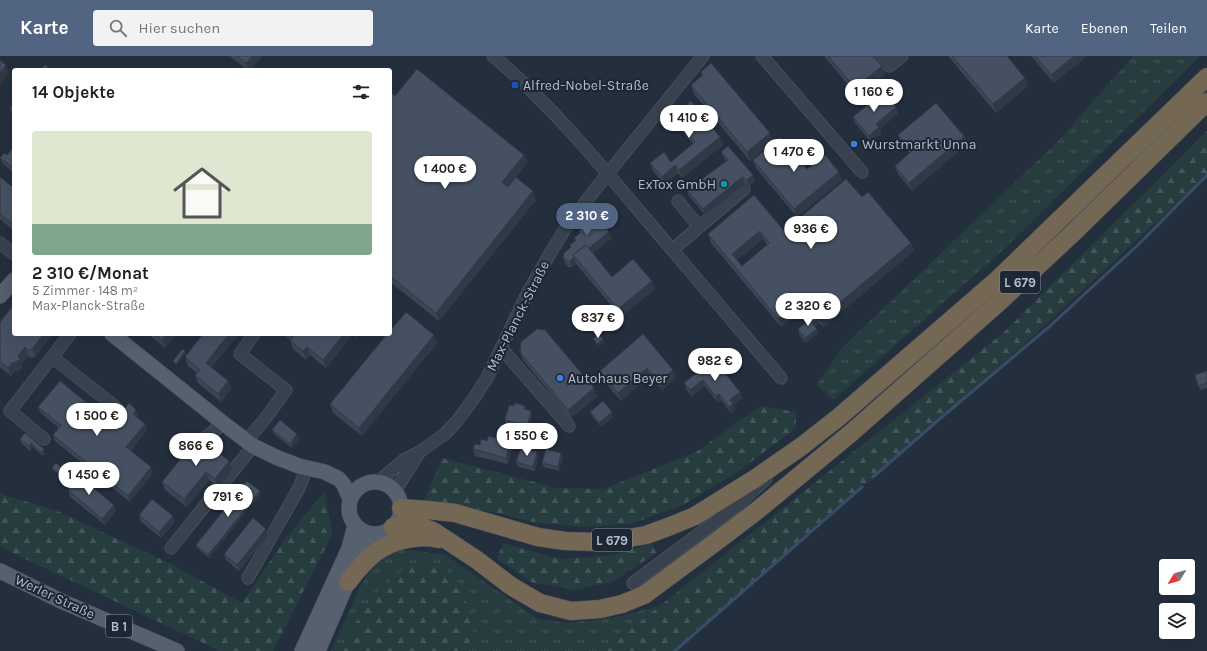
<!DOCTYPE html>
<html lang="de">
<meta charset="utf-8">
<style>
body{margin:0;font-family:Karla,sans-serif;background:#f2f2f2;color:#222;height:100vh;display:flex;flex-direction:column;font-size:15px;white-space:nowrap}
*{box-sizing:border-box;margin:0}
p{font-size:13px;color:#767676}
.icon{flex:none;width:22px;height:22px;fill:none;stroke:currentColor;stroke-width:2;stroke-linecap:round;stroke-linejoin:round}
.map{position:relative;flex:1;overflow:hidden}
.drawer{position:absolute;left:12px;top:12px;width:380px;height:268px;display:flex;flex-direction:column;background:#fff;border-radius:4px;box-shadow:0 4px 16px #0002}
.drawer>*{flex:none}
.needle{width:26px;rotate:233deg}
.fabs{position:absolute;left:1159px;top:503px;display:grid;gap:8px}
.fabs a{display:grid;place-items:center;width:36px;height:36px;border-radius:4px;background:#fff;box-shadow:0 4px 16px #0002;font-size:20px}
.price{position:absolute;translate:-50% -34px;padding:0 9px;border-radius:14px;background:#fff;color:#222;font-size:13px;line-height:26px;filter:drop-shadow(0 1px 2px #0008)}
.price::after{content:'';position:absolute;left:50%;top:24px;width:12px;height:9px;margin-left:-6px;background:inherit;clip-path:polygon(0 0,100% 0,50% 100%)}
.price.current{background:#516482;color:#fff}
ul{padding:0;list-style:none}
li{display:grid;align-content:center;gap:8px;height:212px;padding:0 20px}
li span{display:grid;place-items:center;height:124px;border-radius:4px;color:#555}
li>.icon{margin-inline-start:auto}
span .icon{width:72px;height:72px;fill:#fffc;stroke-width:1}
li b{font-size:17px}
h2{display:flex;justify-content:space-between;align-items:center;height:48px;padding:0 20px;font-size:17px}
header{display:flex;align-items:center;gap:24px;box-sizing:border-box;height:56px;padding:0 20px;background:#516482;color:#fff}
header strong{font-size:19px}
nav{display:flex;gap:22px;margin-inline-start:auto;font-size:14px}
.search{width:280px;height:36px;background:#f2f2f2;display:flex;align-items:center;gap:10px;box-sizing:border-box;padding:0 14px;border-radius:4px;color:#767676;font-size:15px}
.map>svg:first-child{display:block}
</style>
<header>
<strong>Karte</strong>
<div class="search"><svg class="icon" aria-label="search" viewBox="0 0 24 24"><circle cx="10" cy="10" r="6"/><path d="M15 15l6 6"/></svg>Hier suchen</div>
<nav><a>Karte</a><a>Ebenen</a><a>Teilen</a></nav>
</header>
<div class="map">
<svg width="1207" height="595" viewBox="0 0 1207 595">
<defs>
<pattern id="grass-tufts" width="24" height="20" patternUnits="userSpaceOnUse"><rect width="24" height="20" fill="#263c3f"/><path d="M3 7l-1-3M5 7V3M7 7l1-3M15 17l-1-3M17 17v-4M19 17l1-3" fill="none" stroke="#435659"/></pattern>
<pattern id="forest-firs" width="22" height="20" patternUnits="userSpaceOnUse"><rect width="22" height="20" fill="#263c3f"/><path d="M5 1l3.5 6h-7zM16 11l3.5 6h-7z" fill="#435659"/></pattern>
</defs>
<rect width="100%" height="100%" fill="#242f3e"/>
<path fill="url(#grass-tufts)" d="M1133 0H1200L1002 195 833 344 816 329 843 291 1061 82Z
M397 493 444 498 538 563 567 567 617 561 659 550 603 595H331L358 535 373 509Z"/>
<path fill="url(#forest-firs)" d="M1207 75V119L1017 295 675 595H603L1002 278Z
M760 350 796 356V372L736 417 683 449 631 468 583 471 533 466 493 456 423 447 442 402 557 432 604 433 696 396Z
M324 436 333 477 273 595H220L0 491V438L55 454 171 508 242 547 285 483Z
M503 487 560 503 613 499 652 487 656 497 612 526 575 534 531 526 497 503Z
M441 509 462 532 475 582 458 595H341L340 593 353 570 378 536 406 511Z"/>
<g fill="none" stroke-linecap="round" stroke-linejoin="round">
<path stroke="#394c67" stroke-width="3" d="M873 421 942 361 1050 270 1139 188 1207 119
M675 595 862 431"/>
<g stroke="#565f6c" stroke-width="13">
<path id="minor" d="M493 0C548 46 594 101 640 156 687 211 734 267 781 322
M762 0 862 116
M881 0 889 10 902 0
M678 145 699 171
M0 187 14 198
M672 194 744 133
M501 292 569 370
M52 301 117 352
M44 383 10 355 70 278
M246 385 265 363 286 334 240 298 254 278
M195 391 223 367
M379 425 404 404 421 395 445 378 457 365 474 342 487 322 527 238 548 201 565 173 597 131 703 0
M395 435 419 397
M171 492 253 390
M248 522 299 432 307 412
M633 527 735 451 766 423"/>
</g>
<g stroke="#414a57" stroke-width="16">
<path id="major" d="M0 240 14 224
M112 278 223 367 253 390 278 402 299 410 325 416 339 423 344 429 350 443
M349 452a26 26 0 1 1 52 0a26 26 0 1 1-52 0Z
M0 515 61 545 177 595
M302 595 349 492 355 469
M318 595 361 495 371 478"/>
</g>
<g stroke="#434c59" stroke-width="19">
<path id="highway" d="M401 452 428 454 455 457 538 481 565 485 595 486 618 484 646 479 668 471 695 460 756 422 802 390 839 361 997 224 1207 21
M393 471 407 468 423 471 433 475 477 504 511 530 540 547 571 555 600 553 622 548 644 539 721 482 759 453 851 377 997 248 1073 177 1207 46
M348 526C366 502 383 485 414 482 422 481 430 481 439 483"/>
</g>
<use href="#minor" stroke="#38414e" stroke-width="12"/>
<use href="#major" stroke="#56606e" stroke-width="15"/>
<use href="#highway" stroke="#746855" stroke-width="18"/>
</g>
<path fill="#3b4654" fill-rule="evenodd" d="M230 0H262L251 14H247Z
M824 0H873L885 18 858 41Z
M948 0H1007L1028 30 996 57Z
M1031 0H1087L1054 27Z
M701 16 773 85 750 105 694 38 691 29 702 20Z
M390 36 395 40 524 99 527 107 508 131 536 144 439 265 390 226Z
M14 47V62L13 61 10 53Z
M896 51 898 57 880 73 881 78 871 86 855 67 853 61Z
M673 60 720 81 723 89 682 122 678 117 665 129 653 115 650 107 671 106 693 88 676 68Z
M898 79 964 80 967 88 912 135 898 118 895 110 910 97 901 88Z
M14 91V117L3 108 0 102 7 99Z
M721 96 755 125 749 130 745 127 705 159 689 140 687 134 726 105 724 102Z
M753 104 807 113 842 124 797 161 756 112Z
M0 121 14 132V175L0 163Z
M754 139 784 175 862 141 914 195 823 271 819 267 815 271 817 273 818 277 806 287 799 278 798 273 814 260 806 251 781 271 711 187 708 178ZM763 183 767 189 742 210 737 204Z
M583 168 612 182 593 197 612 221 655 233 621 261 576 208 572 211H568L565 207 563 201 571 191 570 189 575 185 574 182 580 178 579 175 584 171Z
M0 266 53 278 35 301 31 302 28 300 22 307 23 311 17 316 16 314 11 320 0 311Z
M148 278H177L165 292Z
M283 278H360L357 282 353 278 326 312 310 299 306 304 293 293 290 284Z
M643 278 676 322 662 334 650 320 621 345 603 324 600 315Z
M434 279 437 287 362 380 333 357 330 348Z
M520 296 594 332 597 341 571 362 523 304Z
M185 301 212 312 228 325 231 333 221 346 198 327 195 319 197 317 188 310Z
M714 303 740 336 742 342 734 349 735 354 731 357 721 344 718 347 705 330 692 341 686 333 684 327Z
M1207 315V332L1200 334 1195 319Z
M514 350H525L527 354 531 355 532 359 528 374 506 368 505 364Z
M38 351 119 373 126 364 122 360 119 354 125 352 139 360 137 362 145 368 147 374 131 395 153 417 130 446 55 385 53 379 59 372 41 357Z
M590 356 613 361 601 371 592 360Z
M272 374 299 383 292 392 274 378Z
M25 377 45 397 43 400 33 391 30 395 21 387 20 383Z
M512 379 514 386 508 408 475 400 473 393 487 385Z
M221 391 220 392 223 400 229 405 232 414 218 431 209 424 187 451 165 434 162 426 196 394Z
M561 397 563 401 559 415 544 411 542 407Z
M538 400 535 415 518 411 516 406Z
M52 412 67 418 63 422 53 414Z
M67 425 114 449 116 455 105 469 70 441 68 434 70 432Z
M261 437 209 502 196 491V489Z
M139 459 175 466 161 482 141 466Z
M268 479 239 515 226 504 224 498Z"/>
<path fill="#303945" d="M252 0H262L251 14H249L246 7Z
M1074 0H1087L1054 27 1051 19Z
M6 9 9 17 0 29V17Z
M882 10 885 18 858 41 855 32Z
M1025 22 1028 30 996 57 993 48Z
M896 51 898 57 880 73 881 78 871 86 869 80 876 68Z
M770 77 773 85 750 105 747 96Z
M964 80 967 88 912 135 909 127Z
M720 81 723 89 682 122 679 114Z
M524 99 527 107 505 134 502 126Z
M675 109 678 117 665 129 662 121Z
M839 116 842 124 797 161 794 153Z
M753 119 755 125 749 130 747 124Z
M742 121 745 127 705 159 703 153Z
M533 135 536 144 439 265 436 257Z
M760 175 763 183 735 206 732 198Z
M609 176 612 182 590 199 588 193Z
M911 187 914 195 823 271 820 263Z
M574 201 576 208 572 211 570 205Z
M652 225 655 233 621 261 618 253Z
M803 243 806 251 781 271 778 263Z
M818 263 819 267 814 272 812 267Z
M817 273 818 277 806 287 805 282Z
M44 278H53L35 301 32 293Z
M167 278H177L165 292 162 284Z
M229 278H239L209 315 206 307Z
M344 278H353L326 312 323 304Z
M356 278H360L357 282Z
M434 279 437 287 362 380 359 372Z
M603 283 604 286 598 290 597 288Z
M25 291 28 300 22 307 23 311 17 316 14 307 18 300Z
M307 291 310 299 306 304 303 295Z
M185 295 186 297 176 310V308Z
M13 306 16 314 11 320 8 312Z
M647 312 650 320 621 345 618 337Z
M673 314 676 322 662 334 659 326Z
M703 324 705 330 692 341 690 334Z
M228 325 231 333 221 346 218 338Z
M594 332 597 341 571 362 568 354Z
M740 336 742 342 734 349 735 354 731 357 729 351 730 344Z
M719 338 721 344 718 347 716 340Z
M136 354 139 360 135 364 133 358Z
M531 355 532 359 528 374 527 370Z
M612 356 613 361 601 371 599 367Z
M145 368 147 374 129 397 126 391Z
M297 378 299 383 292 392 290 388Z
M512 379 514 386 508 408 506 402Z
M218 382 221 391 220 392 223 400 220 404 214 387Z
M31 387 33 391 30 395 29 390Z
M44 393 45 397 43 400 41 396Z
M537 396 538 400 535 415 533 411Z
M561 397 563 401 559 415 558 411Z
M229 405 232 414 218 431 215 423Z
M151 411 153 417 130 446 128 440Z
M66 416 67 418 63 422 62 420Z
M206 416 209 424 187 451 184 443Z
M260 435 261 437 209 502 208 499Z
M114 449 116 455 105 469 102 463Z
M173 460 175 466 161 482 159 476Z
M266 473 268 479 239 515 237 509Z"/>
<path fill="#455162" stroke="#303945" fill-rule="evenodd" d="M237 0H252L246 7Z
M828 0H873L882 10 855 32Z
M952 0H1007L1025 22 993 48Z
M1035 0H1074L1051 19Z
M0 4 6 9 0 17Z
M711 7 770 77 747 96 691 29 703 19 701 16Z
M45 9 51 14H41Z
M417 13 524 99 502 126 508 131 516 121 533 135 436 257 390 220V36L395 40Z
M883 36 896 51 876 68 879 71 869 80 853 61Z
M691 45 720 81 679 114 675 109 662 121 650 107 664 96 671 106 695 86 673 60Z
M14 47V56L10 53Z
M936 47 964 80 909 127 895 110 912 95 898 79Z
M780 81 807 113 825 99 839 116 794 153 753 104Z
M728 90 753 119 747 124 742 121 703 153 687 134 728 104 721 96Z
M14 91V112L0 102 4 97 7 99Z
M0 121 14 132V169L0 158Z
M846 123 862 141 868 136 911 187 820 263 803 243 778 263 708 178 754 139 784 175ZM760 175 769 187 742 210 732 198Z
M589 163 600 164 609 176 589 192 586 189 573 199 574 201 570 205H566L563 201 564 197 571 191 570 189 576 184 574 182 580 177 579 175 584 170 583 168Z
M586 189 612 221 633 203 652 225 618 253 573 199Z
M14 248V278H44L32 293 28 294 25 291 18 300 20 303 14 307 13 306 8 312 0 305V266Z
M406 256 434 279 359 372 330 348 387 278H390V275Z
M815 259 818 263 812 267 817 273 805 282 798 273Z
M537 273 545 274 594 332 568 354 520 296 521 286Z
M155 278H167L162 284Z
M203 278H229L206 307 228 325 218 338 195 319 200 314 185 301Z
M290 278H344L323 304 307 291 303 295 290 285 293 281Z
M598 278 603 283 597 288 593 283Z
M643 278 673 314 659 326 647 312 618 337 600 315Z
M182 293 185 295 176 308 173 305Z
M714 303 740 336 730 344 733 348 729 351 719 338 716 340 703 324 690 334 684 327Z
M1207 315V327L1198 330 1195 319Z
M60 325 119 373 128 361 119 354 122 350 125 352 129 347 136 354 133 358 145 368 126 391 151 411 128 440 53 379 61 369 38 351Z
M603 345 612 356 599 367 590 356Z
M515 347 525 350 524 353 531 355 527 370 505 364 509 349 514 350Z
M280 364 297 378 290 388 272 374Z
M210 376 218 382 214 387 220 392 217 396 229 405 215 423 206 416 184 443 162 426 191 390 196 394Z
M25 377 44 393 41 396 31 387 29 390 20 383Z
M500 377 512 379 506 402 473 393 475 388 480 389 481 383 487 385 488 380 499 383Z
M521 391 537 396 533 411 516 406Z
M546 393 561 397 558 411 542 407Z
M56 407 66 416 62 420 52 412Z
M74 416 114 449 102 463 68 434 72 429 67 425Z
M247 425 260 435 208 499 196 489Z
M152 443 173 460 159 476 139 459Z
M253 462 266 473 237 509 224 498Z"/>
<rect fill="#1a4fb4" stroke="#1d2633" stroke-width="1.5" x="511" y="25" width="8" height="8" rx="2"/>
<g fill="#3f7fe0" stroke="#1d2633" stroke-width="1.5">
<circle cx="854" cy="88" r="4"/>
<circle cx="560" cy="322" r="4"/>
</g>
<circle fill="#0f9aa8" stroke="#1d2633" stroke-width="1.5" cx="724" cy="128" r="4"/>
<g text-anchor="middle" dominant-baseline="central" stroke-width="4" stroke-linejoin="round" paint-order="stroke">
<g fill="#1d2633" stroke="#878f9c" stroke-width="1">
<rect x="1000" y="215" width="40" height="22" rx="3"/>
<rect x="592" y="473" width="40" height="22" rx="3"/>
<rect x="106" y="559" width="26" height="22" rx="3"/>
</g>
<g font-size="13" font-weight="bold" fill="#b4bcc9">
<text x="1020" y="226">L 679</text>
<text x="612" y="484">L 679</text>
<text x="119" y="570">B 1</text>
</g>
<g font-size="14" fill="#b4bcc9" stroke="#1d2633" text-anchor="start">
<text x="523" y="29">Alfred-Nobel-Straße</text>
<text x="862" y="88">Wurstmarkt Unna</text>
<text x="716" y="128" text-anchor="end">ExTox GmbH</text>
<text x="568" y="322">Autohaus Beyer</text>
</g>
<g font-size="14" fill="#b4bcc9" stroke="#1d2633">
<text transform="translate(518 260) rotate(-63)">Max-Planck-Straße</text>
<text transform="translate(55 541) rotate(25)">Werler Straße</text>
</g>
</g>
</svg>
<div class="fabs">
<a><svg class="needle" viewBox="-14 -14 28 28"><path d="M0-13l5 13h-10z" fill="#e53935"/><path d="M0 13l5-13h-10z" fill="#767676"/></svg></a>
<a><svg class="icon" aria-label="layers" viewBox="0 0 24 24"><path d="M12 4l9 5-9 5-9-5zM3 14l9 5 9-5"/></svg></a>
</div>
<b class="price" style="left:874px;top:57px">1 160 €</b>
<b class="price" style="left:689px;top:83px">1 410 €</b>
<b class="price" style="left:794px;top:117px">1 470 €</b>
<b class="price" style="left:445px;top:134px">1 400 €</b>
<b class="price current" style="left:587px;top:181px">2 310 €</b>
<b class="price" style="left:811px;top:194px">936 €</b>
<b class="price" style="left:808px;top:271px">2 320 €</b>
<b class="price" style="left:598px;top:283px">837 €</b>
<b class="price" style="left:715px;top:326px">982 €</b>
<b class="price" style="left:97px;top:381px">1 500 €</b>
<b class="price" style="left:527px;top:401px">1 550 €</b>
<b class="price" style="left:196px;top:411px">866 €</b>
<b class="price" style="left:89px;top:440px">1 450 €</b>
<b class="price" style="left:228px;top:462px">791 €</b>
<section class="drawer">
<h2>14 Objekte<svg class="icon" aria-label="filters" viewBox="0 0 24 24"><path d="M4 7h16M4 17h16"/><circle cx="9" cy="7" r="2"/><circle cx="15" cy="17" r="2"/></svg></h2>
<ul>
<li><span style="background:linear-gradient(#dfe7d0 75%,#7fa58c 0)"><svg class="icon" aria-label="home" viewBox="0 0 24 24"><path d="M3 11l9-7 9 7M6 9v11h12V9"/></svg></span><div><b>2 310 €/Monat</b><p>5 Zimmer · 148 m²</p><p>Max-Planck-Straße</p></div></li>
</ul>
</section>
</div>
